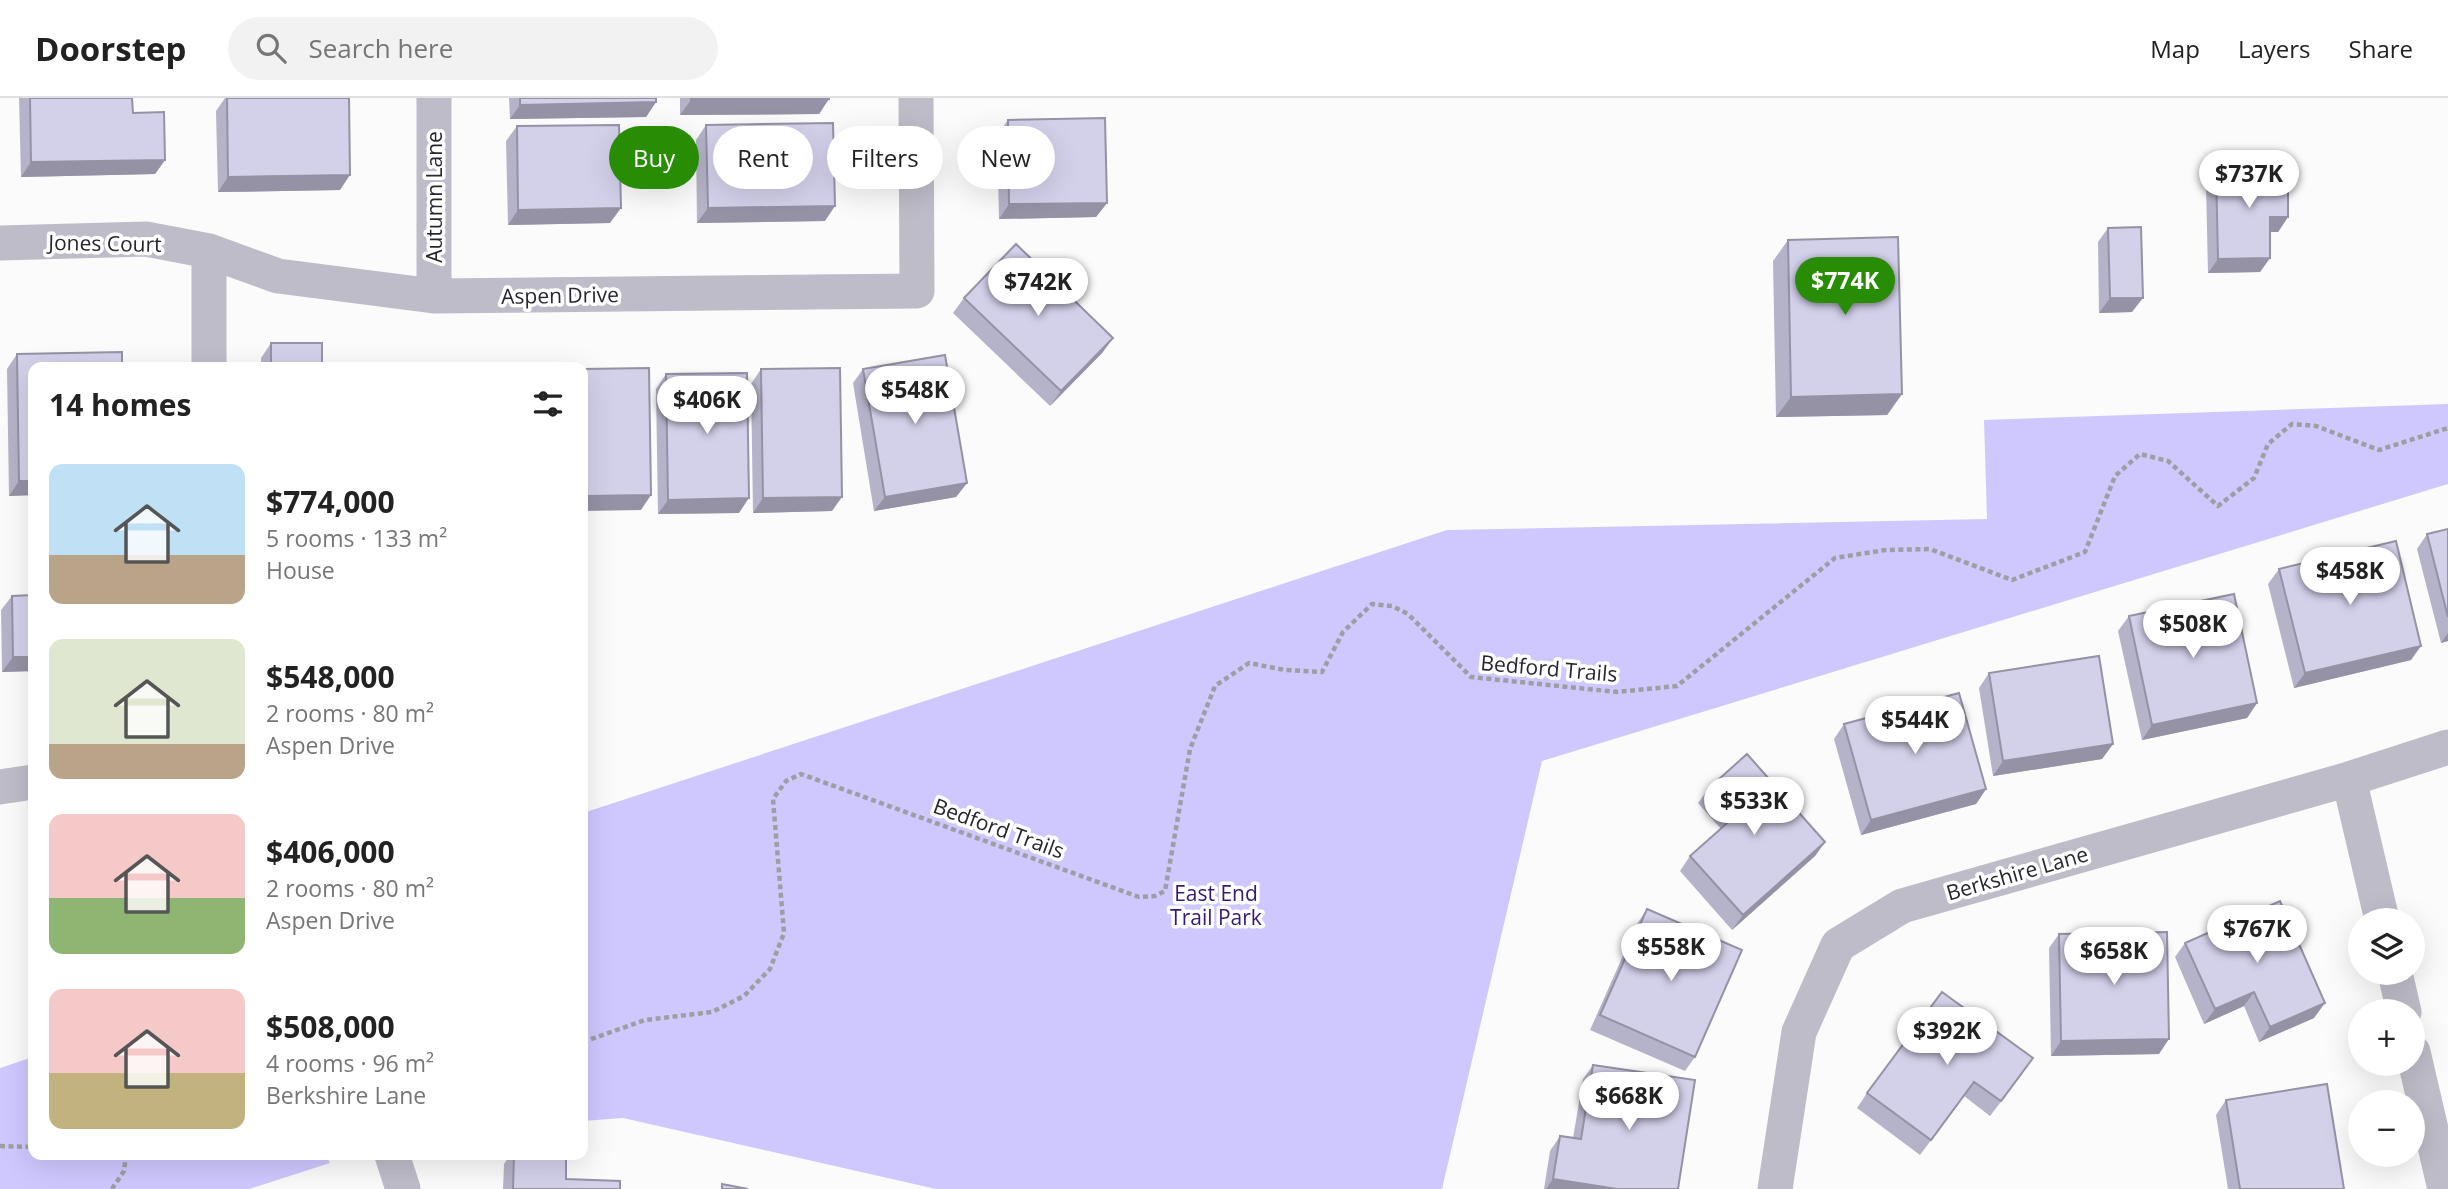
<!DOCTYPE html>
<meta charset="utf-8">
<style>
body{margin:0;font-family:"Open Sans",sans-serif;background:#f2f2f2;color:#222;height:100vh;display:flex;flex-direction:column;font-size:26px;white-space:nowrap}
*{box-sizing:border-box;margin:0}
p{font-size:23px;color:#767676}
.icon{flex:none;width:38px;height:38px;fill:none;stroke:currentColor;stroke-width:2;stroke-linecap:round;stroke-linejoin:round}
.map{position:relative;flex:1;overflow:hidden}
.side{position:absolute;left:28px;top:264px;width:560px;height:798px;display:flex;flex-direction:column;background:#fff;border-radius:14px;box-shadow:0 7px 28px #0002}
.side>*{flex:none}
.guide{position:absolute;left:609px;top:28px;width:665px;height:63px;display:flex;gap:14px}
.controls{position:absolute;left:2348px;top:810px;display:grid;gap:14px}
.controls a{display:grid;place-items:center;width:77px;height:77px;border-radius:50%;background:#fff;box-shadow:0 7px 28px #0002;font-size:35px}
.price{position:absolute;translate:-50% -60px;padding:0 16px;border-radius:24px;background:#fff;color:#222;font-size:23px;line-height:46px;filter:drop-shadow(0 2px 4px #0008)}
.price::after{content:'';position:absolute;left:50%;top:42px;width:21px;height:16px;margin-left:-10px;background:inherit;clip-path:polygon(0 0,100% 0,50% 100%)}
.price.on{background:#288c05;color:#fff}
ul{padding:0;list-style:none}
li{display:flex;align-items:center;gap:21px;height:175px;padding:0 21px}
li span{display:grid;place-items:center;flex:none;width:196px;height:140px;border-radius:14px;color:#555}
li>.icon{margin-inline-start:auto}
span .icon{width:84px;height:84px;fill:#fffc;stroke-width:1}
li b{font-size:30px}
h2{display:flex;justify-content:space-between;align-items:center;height:84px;padding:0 21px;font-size:30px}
.chip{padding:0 24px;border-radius:32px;background:#fff;box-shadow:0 7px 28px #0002;font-size:24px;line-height:63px}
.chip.on{background:#288c05;color:#fff}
header{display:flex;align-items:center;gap:42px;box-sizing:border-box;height:98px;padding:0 35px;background:#fff;border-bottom:2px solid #e0e0e0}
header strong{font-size:33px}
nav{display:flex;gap:38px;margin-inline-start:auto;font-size:24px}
.search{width:490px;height:63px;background:#f2f2f2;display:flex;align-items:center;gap:18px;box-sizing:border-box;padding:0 24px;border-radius:38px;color:#767676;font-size:26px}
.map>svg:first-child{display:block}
</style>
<header>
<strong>Doorstep</strong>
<div class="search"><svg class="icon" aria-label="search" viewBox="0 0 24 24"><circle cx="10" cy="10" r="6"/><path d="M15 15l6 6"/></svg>Search here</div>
<nav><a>Map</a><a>Layers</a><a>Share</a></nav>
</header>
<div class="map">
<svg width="2448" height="1091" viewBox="0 0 2448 1091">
<rect width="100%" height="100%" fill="#fbfbfb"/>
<path fill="#cec8ff" d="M2448 306V386L1542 663 1442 1091H936L623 1020 583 1023V715L1447 432 1987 421 1984 322Z
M33 959V1057H326L330 1065 249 1091H0V970Z"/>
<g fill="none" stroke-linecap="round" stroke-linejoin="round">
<path stroke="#9e9da2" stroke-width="4.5" stroke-dasharray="5 3.5" stroke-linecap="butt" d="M583 944 645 922 712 914 744 898 770 871 784 835 773 701 786 683 801 676 1139 799 1155 798 1165 793 1190 651 1215 588 1249 565 1285 572 1322 574 1343 534 1372 506 1392 508 1408 516 1471 579 1617 594 1677 588 1835 460 1885 452 1930 451 2012 482 2085 454 2115 378 2140 356 2168 363 2218 408 2254 380 2268 346 2292 326 2316 328 2379 352 2448 330
M0 1048 33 1049
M112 1091 124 1073 126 1057"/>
<path stroke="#bdbcc8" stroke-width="35" d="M0 145 146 141 209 153 278 178 434 198 917 193 916 0
M434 198V0
M209 270V153
M2349 681 2382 822
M0 689 33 684
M2395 875 2404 914
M2413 954 2445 1091
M392 1057 403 1091
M1775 1091 1799 934 1838 847 1902 808 2349 681 2448 649"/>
</g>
<path fill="#b5b3c9" d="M19 0H132L133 15 165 62 155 76 21 79Z
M225 0H349L340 92 218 94 216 13Z
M509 0H656V4L646 19 510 21Z
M680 0H829L819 16 680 17Z
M1008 22 1107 105 1096 119 999 121 997 37Z
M706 27 825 123 697 125 696 42Z
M517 28 610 125 508 127 506 43Z
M2216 71 2288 119 2278 134H2270V160L2260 174 2208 175 2206 86Z
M2108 130 2132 214 2099 215 2098 144Z
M1788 142 1902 296 1887 317 1776 319 1773 163Z
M964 200 1113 240 1102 255 1050 308 953 215Z
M271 245 322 270H261V260Z
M17 256 33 270V397L9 398 7 271Z
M761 271 832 413 753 415 751 286Z
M863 271 967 385 956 399 874 413 853 285Z
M666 276 739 415 658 416 656 291Z
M2448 431V543L2441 545 2417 451 2427 436Z
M2279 471 2411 562 2294 590 2268 486Z
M12 498 33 573 2 574 1 512Z
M2129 518 2257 605 2247 620 2142 642 2118 533Z
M1989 575 2113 646 2102 661 1993 678 1979 590Z
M1844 626 1986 691 1976 706 1861 737 1834 641Z
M1709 690 1825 744 1815 758 1732 832 1680 773 1690 758 1721 731 1698 705Z
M1647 811 1695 959 1685 973 1590 932 1637 826Z
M2059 836 2159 956 2051 958 2049 850Z
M2185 845 2314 920 2259 944 2244 908 2204 926 2175 859Z
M1593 967 1678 1091H1544L1550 1053 1560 1038 1573 1040 1583 981Z
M2023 975 1990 1018 1964 998 1920 1057 1857 1010 1867 995Z
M2226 1002 2344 1091H2228L2216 1017Z
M510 1057H566V1081L620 1091H503L504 1066Z"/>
<path fill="#9492a4" d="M829 1 819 16 680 17 691 2Z
M656 4 646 19 510 21 520 7Z
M165 62 155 76 21 79 31 64Z
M350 77 340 92 218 94 228 79Z
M1107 105 1096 119 999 121 1009 106Z
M835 108 825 123 697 125 708 110Z
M621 110 610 125 508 127 518 112Z
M2270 119H2288L2278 134H2259Z
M2270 160 2260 174 2208 175 2218 161Z
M2110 200H2143L2132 214 2099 215Z
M1113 240 1102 255 1050 308 1061 293Z
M1902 296 1887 317 1776 319 1791 299Z
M19 383H33V397L9 398Z
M967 385 956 399 874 413 885 399Z
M651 397 641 412 583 413V398Z
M842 399 832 413 753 415 763 400Z
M749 400 739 415 658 416 668 402Z
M2448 535V543L2441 545Z
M2421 548 2411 562 2294 590 2305 575Z
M13 559H33V573L2 574Z
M2257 605 2247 620 2142 642 2152 627Z
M2113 646 2102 661 1993 678 2003 663Z
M1986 691 1976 706 1861 737 1871 722Z
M1825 744 1815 758 1732 832 1743 817Z
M2254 894 2244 908 2204 926 2215 911Z
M2325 905 2314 920 2259 944 2270 929Z
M2169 941 2159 956 2051 958 2061 943Z
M1553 1081 1617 1091H1546Z"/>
<path fill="#d3d0ea" stroke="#9492a4" stroke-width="2" d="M30 0H132L133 15 164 14 165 62 31 64Z
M227 0H349L350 77 228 79Z
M520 0H656V4L520 7Z
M691 0H829V1L691 2Z
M1105 20 1107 105 1009 106 1008 22Z
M833 25 835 108 708 110 706 27Z
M619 27 621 110 518 112 517 28Z
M2288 70V119H2270V160L2218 161 2216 71Z
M2141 129 2143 200H2110L2108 130Z
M1898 139 1902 296 1791 299 1788 142Z
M1016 146 1113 240 1061 293 964 200Z
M271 245H322V270H271Z
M122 254V270H33V383H19L17 256Z
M945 257 967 385 885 399 863 271Z
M456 265V270H376V267Z
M649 270 651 397 583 398V271Z
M840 270 842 399 763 400 761 271Z
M747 275 749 400 668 402 666 276Z
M2448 431V519L2427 436Z
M2396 443 2421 548 2305 575 2279 471Z
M2234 496 2257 605 2152 627 2129 518Z
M33 497V559H13L12 498Z
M2099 558 2113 646 2003 663 1989 575Z
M1959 595 1986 691 1871 722 1844 626Z
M1747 656 1825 744 1743 817 1690 758 1734 719 1709 690Z
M2280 803 2325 905 2270 929 2254 894 2215 911 2185 845Z
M1647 811 1742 852 1695 959 1600 917Z
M2167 834 2169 941 2061 943 2059 836Z
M1942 894 2033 960 2001 1003 1974 984 1931 1042 1867 995Z
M1593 967 1695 982 1678 1091H1617L1553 1081 1560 1038 1581 1041Z
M2327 986 2344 1091H2240L2226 1002Z
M514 1057H566V1081L620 1083V1091H513Z
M722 1086 748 1091H722Z"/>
<g text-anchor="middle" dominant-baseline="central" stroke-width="7" stroke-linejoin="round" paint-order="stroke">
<g font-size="21" fill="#272630" stroke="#fff">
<text transform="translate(434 99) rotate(-90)">Autumn Lane</text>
<text transform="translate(105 145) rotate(1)">Jones Court</text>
<text transform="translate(560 197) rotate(-1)">Aspen Drive</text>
<text transform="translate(1549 570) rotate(5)">Bedford Trails</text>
<text transform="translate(999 730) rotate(20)">Bedford Trails</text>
<text transform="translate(2017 775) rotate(-16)">Berkshire Lane</text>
</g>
<g font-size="21" fill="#361a73" stroke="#fff">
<text x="1216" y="795">East End<tspan x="1216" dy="24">Trail Park</tspan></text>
</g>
</g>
</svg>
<div class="controls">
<a><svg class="icon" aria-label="layers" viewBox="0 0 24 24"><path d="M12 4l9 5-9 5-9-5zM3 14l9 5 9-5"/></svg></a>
<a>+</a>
<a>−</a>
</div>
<b class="price" style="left:2249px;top:112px">$737K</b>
<b class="price on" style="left:1845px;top:219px">$774K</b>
<b class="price" style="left:1038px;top:220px">$742K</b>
<b class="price" style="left:915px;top:328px">$548K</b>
<b class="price" style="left:707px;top:338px">$406K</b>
<b class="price" style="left:2350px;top:509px">$458K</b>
<b class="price" style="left:2193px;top:562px">$508K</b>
<b class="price" style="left:1915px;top:658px">$544K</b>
<b class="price" style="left:1754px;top:739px">$533K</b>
<b class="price" style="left:2257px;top:867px">$767K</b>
<b class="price" style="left:1671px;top:885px">$558K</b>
<b class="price" style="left:2114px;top:889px">$658K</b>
<b class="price" style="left:1947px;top:969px">$392K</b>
<b class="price" style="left:1629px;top:1034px">$668K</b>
<div class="guide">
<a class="chip on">Buy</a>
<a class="chip">Rent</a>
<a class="chip">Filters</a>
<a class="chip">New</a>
</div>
<section class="side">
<h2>14 homes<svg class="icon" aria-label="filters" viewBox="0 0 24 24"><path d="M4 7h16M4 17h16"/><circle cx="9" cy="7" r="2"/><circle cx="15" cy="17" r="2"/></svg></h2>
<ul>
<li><span style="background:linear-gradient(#bfe0f5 65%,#b9a48a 0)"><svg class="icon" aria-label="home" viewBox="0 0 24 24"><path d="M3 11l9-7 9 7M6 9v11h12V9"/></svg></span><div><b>$774,000</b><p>5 rooms · 133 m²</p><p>House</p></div></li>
<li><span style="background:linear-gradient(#dfe7d0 75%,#b9a48a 0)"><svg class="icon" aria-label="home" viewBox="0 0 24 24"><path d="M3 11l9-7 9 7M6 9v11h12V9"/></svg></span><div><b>$548,000</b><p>2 rooms · 80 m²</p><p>Aspen Drive</p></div></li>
<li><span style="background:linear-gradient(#f6c9c9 60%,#8fb573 0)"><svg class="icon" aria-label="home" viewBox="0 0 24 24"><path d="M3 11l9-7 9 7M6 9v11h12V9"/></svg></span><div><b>$406,000</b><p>2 rooms · 80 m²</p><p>Aspen Drive</p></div></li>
<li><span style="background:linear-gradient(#f6c9c9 60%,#c2b280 0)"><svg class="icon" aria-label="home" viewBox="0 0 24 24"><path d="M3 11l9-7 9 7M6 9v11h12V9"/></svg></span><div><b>$508,000</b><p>4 rooms · 96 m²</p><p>Berkshire Lane</p></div></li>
</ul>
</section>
</div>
